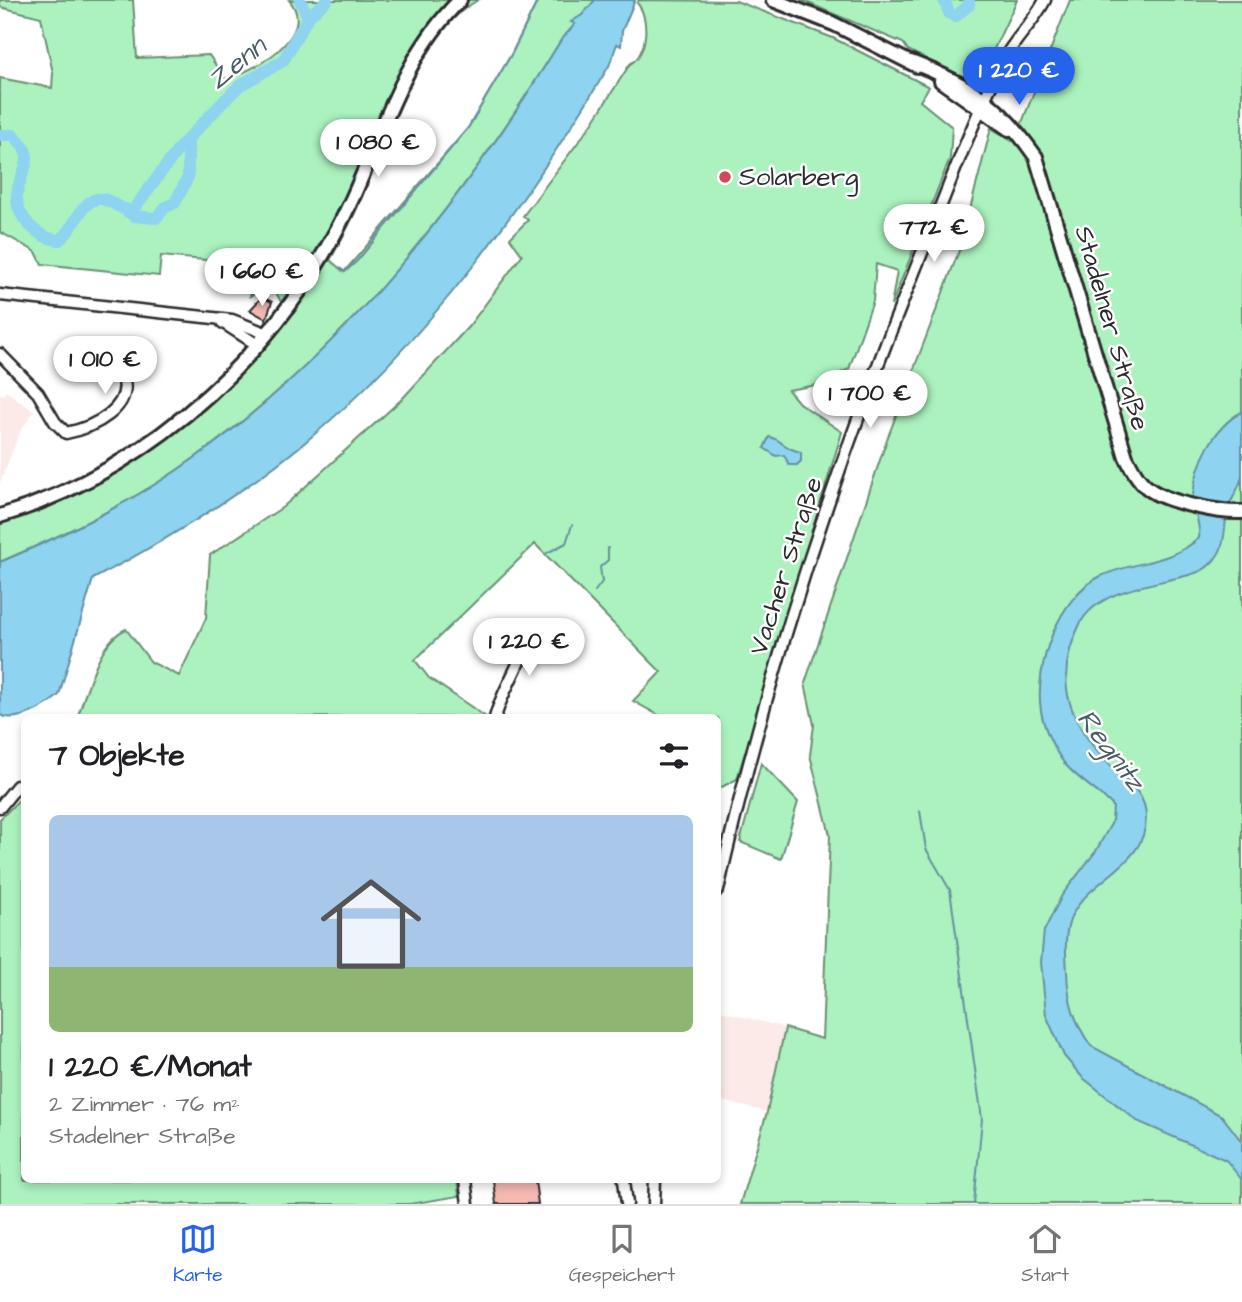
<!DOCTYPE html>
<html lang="de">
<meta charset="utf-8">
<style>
body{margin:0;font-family:"Architects Daughter",sans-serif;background:#f6f6f6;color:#202124;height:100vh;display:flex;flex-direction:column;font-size:26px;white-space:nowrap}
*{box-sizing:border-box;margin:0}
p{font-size:23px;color:#757577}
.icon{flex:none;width:38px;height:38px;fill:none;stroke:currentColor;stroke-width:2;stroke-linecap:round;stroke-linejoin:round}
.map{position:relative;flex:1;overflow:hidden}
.details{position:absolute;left:21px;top:714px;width:700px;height:469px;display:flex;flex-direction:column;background:#fff;border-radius:10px;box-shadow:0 4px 10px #0003}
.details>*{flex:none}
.price{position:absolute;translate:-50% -60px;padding:0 16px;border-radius:24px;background:#fff;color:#222;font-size:23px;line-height:46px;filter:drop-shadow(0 2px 4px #0008)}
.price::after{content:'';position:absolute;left:50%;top:42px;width:21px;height:16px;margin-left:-10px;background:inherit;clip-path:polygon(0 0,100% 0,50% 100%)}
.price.on{background:#2563eb;color:#fff}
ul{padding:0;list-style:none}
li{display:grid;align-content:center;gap:14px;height:371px;padding:0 28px}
li span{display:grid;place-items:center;height:217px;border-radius:10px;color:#555}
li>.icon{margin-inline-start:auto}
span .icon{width:126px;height:126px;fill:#fffc;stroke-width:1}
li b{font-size:30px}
h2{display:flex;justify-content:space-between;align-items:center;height:84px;padding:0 28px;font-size:30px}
.tabs{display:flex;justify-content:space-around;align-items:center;height:98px;border-top:2px solid #e0e0e0;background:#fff;font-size:19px;color:#757577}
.tabs a{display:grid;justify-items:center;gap:4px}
.tabs .on{color:#2563eb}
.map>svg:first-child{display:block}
</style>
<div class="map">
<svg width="1242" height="1204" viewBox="0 0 1242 1204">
<rect width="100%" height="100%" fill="#fff"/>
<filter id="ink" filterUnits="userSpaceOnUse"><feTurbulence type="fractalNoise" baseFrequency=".0143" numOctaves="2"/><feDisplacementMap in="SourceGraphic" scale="14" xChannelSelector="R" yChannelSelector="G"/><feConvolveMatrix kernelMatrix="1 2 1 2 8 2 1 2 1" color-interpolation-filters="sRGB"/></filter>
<g filter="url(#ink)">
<path fill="#fceae8" d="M6 391 34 411 20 432 0 483V393L3 395Z
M718 1010 785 1028 767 1112 718 1100Z"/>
<path fill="#abf2be" stroke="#6b8e74" stroke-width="2" d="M0 0H133L137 58 209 55 225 79C254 72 319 34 289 0H451C390 66 372 144 334 222 319 251 301 277 281 302L272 285 250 296 261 265 161 256 159 276 42 264 36 252 0 232V78L52 88 53 73 41 17 0 7Z
M460 0H478C416 35 389 135 362 197 353 219 342 239 330 260L344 272 468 128 512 53 538 0H595C588 10 570 34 561 40 464 199 348 347 196 457 137 500 68 533 0 562V516L97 477 232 372 318 263 400 85Z
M639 0 736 1 833 38 929 87 920 101 952 127 950 158 891 306 897 271 876 264 873 301 849 369 817 385 788 390 799 403 842 432 737 779 718 789V718L657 717 658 715 633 701 661 672 535 544 415 660 429 678 486 717 77 718C88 690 97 642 126 629L151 662 179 676 206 618 210 555 283 507 402 399 469 326 522 255 510 238 528 220 523 216 591 125 630 64C648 55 650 17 637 3Z
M801 0H1017L986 66 961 77 908 50 903 43Z
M1070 0H1242V1204H740L767 1112 785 1028 822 1039 830 835 810 755 814 725 805 683 886 442 960 248 991 128 1012 141 1021 125Z
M761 763 798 802 781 859 740 842Z
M24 795V1180H457L459 1196 410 1204H0V819Z"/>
<path fill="#8ed3f0" stroke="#6690a1" stroke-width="2" d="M595 0H635L622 31 621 46 617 44 609 66C526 203 428 341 303 444 238 497 167 540 93 579L59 695C47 706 17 724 0 715V562C68 533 137 500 196 457 348 347 464 199 561 40L575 24 571 22 582 15Z
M1242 412C1242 433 1242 455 1242 475 1241 487 1231 498 1228 509 1224 522 1226 539 1220 551 1218 556 1211 564 1207 567 1199 574 1187 575 1177 578 1147 585 1096 592 1080 624 1054 676 1066 717 1104 759 1120 777 1146 789 1146 817 1146 868 1086 878 1070 920 1064 937 1066 954 1067 972 1068 1001 1074 1022 1091 1046L1222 1116 1242 1142V1180L1226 1160 1137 1121 1082 1077 1064 1056 1046 1015 1041 962 1044 931 1062 895 1096 851 1112 822 1113 806C1099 791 1078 780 1065 764 1054 750 1044 729 1041 711 1034 667 1058 596 1101 576 1134 561 1170 564 1199 538 1201 523 1192 509 1193 495 1196 464 1214 426 1242 412Z
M769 437C782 439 783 449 801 452V461L797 465H789L784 455 776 456 764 448Z"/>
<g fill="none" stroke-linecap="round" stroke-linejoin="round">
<path stroke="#6690a1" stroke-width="2" d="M340 268 345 272 357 261 468 128 512 53 538 0
M547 553 566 543 572 525
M595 591 602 582 600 567 608 560V548
M920 811 926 849 950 890 982 1119 974 1204"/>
<path stroke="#8ed3f0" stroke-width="12" d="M300 0 308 17
M944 0 949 13 955 17 969 5V0
M0 135H13C41 160 19 168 17 195 15 217 39 239 59 240 74 231 79 204 96 199 110 196 118 212 133 210L180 147 225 100 239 86 283 61 308 17 327 0
M127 211 134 216 156 218 166 207 175 203 188 177V142"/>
</g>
<path fill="#f5b9b4" stroke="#2b2b2b" stroke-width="2" d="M262 297 272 302 266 319 250 310Z
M493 1180H535L538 1204H496Z"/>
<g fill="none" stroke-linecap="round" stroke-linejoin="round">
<g stroke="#2b2b2b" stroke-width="15">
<path id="minor" d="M0 295 232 320 265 333
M222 322 256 344
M0 354 38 393 55 422 66 433C92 428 136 408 122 374L89 366 84 362
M495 718C503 686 524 663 528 631
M0 807 17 786
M718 890C766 676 835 468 917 265 945 197 970 126 1003 61 1015 38 1034 22 1045 0
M465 1180 468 1204
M624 1180 627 1204
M654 1204 655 1180"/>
</g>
<g stroke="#2b2b2b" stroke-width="18">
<path id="major" d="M773 0 834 24 917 66
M911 62C971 85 999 104 1036 157L1126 457C1133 470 1139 483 1152 491 1171 503 1220 513 1242 512
M941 81 1009 129
M0 516C155 469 285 345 352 199 384 129 404 55 460 0"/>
</g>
<use href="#minor" stroke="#fff" stroke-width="10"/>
<use href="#major" stroke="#fff" stroke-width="12"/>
</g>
</g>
<circle fill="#d1495b" stroke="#fff" stroke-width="2.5" cx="725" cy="177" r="7"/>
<g text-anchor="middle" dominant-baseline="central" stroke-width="5" stroke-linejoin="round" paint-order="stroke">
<g font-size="26" fill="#2b2b2b" stroke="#fff" text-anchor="start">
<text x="739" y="177">Solarberg</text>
</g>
<g font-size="26" fill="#2b2b2b" stroke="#fff">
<text transform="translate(1112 328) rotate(74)">Stadelner Straße</text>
<text transform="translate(786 566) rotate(-72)">Vacher Straße</text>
</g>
<g font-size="28" font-style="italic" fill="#495d66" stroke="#fff">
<text transform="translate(237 63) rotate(-39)">Zenn</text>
<text transform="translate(1111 750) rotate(53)">Regnitz</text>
</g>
</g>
</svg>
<b class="price on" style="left:1019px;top:107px">1 220 €</b>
<b class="price" style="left:378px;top:179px">1 080 €</b>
<b class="price" style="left:934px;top:264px">772 €</b>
<b class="price" style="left:262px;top:308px">1 660 €</b>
<b class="price" style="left:105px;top:396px">1 010 €</b>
<b class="price" style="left:870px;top:430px">1 700 €</b>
<b class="price" style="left:529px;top:678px">1 220 €</b>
<section class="details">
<h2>7 Objekte<svg class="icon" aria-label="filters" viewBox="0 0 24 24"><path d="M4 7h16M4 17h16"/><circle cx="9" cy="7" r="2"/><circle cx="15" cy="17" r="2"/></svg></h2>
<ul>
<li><span style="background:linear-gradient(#a9c7e8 70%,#8fb573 0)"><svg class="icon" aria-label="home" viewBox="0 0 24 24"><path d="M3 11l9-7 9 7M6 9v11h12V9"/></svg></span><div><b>1 220 €/Monat</b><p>2 Zimmer · 76 m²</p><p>Stadelner Straße</p></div></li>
</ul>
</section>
</div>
<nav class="tabs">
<a class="on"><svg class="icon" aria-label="map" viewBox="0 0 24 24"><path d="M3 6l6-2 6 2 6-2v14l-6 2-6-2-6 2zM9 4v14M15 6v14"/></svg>Karte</a>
<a><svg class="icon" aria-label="saved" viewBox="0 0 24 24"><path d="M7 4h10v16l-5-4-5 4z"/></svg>Gespeichert</a>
<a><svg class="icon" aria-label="home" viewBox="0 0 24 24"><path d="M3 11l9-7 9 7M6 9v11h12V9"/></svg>Start</a>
</nav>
